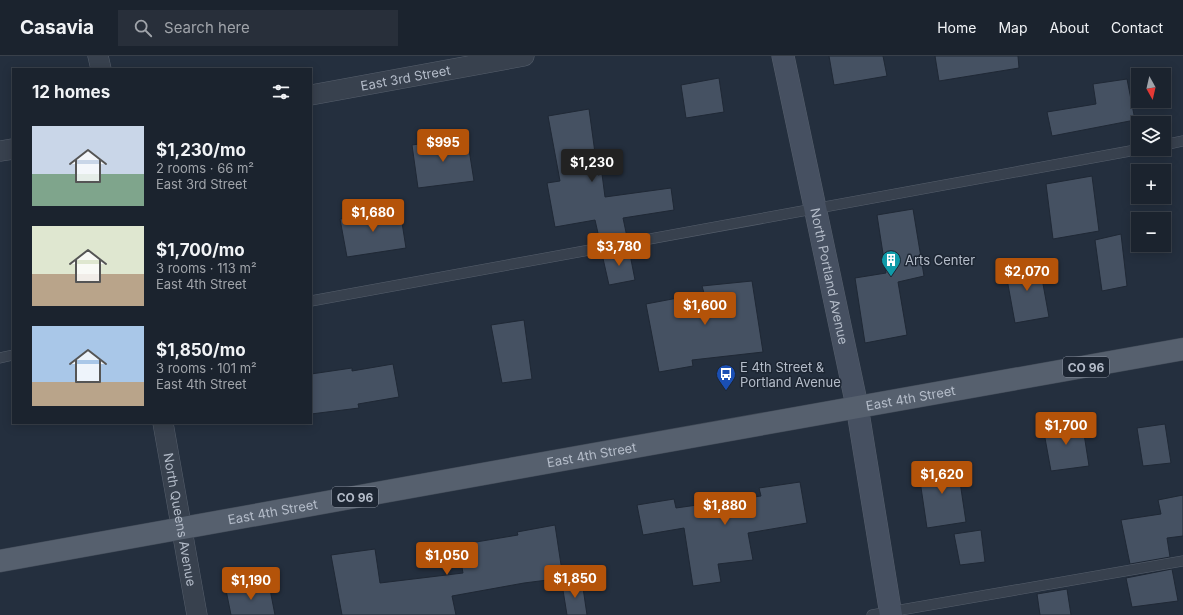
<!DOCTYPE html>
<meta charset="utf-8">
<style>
body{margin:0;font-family:Inter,sans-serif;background:#282f3a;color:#f1f3f6;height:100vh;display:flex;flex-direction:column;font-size:15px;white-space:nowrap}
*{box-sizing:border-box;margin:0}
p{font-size:13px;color:#a0a4aa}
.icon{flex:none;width:22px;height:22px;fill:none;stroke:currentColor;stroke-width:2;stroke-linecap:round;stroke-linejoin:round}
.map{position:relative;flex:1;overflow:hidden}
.side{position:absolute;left:12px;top:12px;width:300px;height:356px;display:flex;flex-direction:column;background:#1b232e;border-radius:0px;box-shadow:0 2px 10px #0003,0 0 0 1px #39404a}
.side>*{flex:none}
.needle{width:26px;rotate:172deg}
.buttons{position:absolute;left:1131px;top:12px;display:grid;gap:8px}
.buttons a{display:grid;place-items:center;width:40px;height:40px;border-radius:0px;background:#1b232e;box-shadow:0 2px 10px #0003,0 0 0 1px #39404a;font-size:20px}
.price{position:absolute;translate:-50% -34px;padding:0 9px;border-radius:4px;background:#b45309;color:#fff;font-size:13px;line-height:26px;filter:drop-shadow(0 1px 2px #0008)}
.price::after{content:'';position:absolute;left:50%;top:24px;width:12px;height:9px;margin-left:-6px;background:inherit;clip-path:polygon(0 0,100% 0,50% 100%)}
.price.active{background:#222;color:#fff}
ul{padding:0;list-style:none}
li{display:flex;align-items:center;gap:12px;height:100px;padding:0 20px}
li span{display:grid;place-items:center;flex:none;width:112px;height:80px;border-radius:0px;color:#555}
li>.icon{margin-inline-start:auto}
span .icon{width:48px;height:48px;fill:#fffc;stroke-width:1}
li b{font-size:17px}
h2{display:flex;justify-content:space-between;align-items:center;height:48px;padding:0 20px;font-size:17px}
header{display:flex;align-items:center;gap:24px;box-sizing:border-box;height:56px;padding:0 20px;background:#1b232e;border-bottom:1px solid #39404a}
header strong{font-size:19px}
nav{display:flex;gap:22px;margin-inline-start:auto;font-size:14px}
.search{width:280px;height:36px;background:#282f3a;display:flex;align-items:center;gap:10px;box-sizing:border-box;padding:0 14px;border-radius:0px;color:#a0a4aa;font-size:15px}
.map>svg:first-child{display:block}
</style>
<header>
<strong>Casavia</strong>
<div class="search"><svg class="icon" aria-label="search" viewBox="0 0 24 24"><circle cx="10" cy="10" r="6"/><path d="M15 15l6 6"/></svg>Search here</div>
<nav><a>Home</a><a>Map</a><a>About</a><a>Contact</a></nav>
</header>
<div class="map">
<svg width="1183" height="559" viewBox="0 0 1183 559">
<rect width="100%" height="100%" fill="#242f3e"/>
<path fill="#455162" stroke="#1f2835" d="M829 0H883L887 20 834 29Z
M935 0H1018L1019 12 939 25Z
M719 22 724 56 686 62 681 29Z
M1127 23 1135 64 1052 80 1047 56 1096 48 1093 28Z
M589 53 598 119 602 118 605 141 671 132 674 154 623 162 627 181 600 186 595 164 555 171 547 127 560 125 548 60Z
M467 81 474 125 418 132 412 89Z
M1092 120 1099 175 1053 183 1046 128Z
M913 153 924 220 898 226 907 279 865 287 855 222 886 217 877 159Z
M400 154 406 192 347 201 340 163Z
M1121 178 1127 230 1102 235 1095 184Z
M629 193 635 224 609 229 602 198Z
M1039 206 1049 261 1015 267 1005 212Z
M752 225 763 296 692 304 693 310 659 316 646 248 704 237 702 230Z
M524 264 532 323 502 327 491 269Z
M393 308 399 341 358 348 359 352 311 358V318L352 312V315Z
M1082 365 1089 410 1051 415 1043 371Z
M1165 368 1171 407 1143 410 1137 372Z
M957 406 966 466 927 472 918 411Z
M800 426 807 467 748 477 753 504 718 508 721 526 693 530 684 472 643 479 637 449 674 443 676 452 761 440 759 432Z
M1183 439V480L1167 482 1170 501 1130 508 1121 464 1161 458 1158 444Z
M555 469 563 522 524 527 452 540 456 559H342L331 499 375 493 380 527 463 517 458 489 518 479 517 476Z
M981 474 985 506 960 509 954 478Z
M1172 513 1178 545 1132 551 1126 522Z
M582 525 587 559H567L562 528Z
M269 528 275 559H231L226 534Z
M1067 533 1071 559H1040L1037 538Z"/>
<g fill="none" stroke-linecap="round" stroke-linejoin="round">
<g stroke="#565f6c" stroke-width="11">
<path id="lane" d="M1164 89 1183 85
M311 245 1141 93
M0 302 13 299
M872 559 1183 505"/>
</g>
<g stroke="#565f6c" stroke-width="21">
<g id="street">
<path d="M98 0 101 13"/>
<path id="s1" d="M311 39 524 0"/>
<path d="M0 95 13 93"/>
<path id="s2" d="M163 367 197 559"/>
</g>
</g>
<g stroke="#565f6c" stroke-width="23">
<g id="secondary">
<path id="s3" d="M783 0 857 350 891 559"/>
</g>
</g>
<g stroke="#414a57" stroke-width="23">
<g id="primary">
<path id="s4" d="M0 505C394 433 789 364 1183 293"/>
</g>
</g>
<use href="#lane" stroke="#38414e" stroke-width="10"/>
<use href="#street" stroke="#38414e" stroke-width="20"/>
<use href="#secondary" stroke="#465061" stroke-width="22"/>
<use href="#primary" stroke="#56606e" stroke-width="22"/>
</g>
<defs>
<g id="building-pin" transform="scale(1)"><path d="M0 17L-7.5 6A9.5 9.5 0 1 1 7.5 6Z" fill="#0f9aa8" stroke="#1d2633"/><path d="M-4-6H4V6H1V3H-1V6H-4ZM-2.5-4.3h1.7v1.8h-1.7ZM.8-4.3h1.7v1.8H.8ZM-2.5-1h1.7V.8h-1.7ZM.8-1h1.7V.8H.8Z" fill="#fff"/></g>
<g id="bus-pin" transform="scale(1)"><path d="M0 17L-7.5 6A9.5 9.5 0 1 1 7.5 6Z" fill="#1a4fb4" stroke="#1d2633"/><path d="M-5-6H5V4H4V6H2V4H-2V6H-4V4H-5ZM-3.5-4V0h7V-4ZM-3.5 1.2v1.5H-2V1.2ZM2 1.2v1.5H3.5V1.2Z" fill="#fff"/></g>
</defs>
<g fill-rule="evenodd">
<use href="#building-pin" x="891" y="204"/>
<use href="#bus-pin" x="726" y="318"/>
</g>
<g text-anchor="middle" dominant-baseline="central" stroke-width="3" stroke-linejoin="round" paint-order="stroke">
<g fill="#1d2633" stroke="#878f9c" stroke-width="1">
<rect x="1063" y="301" width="46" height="20" rx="3"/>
<rect x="332" y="431" width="46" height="20" rx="3"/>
</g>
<g font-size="12" font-weight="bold" fill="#b4bcc9">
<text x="1086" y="311">CO 96</text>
<text x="355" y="441">CO 96</text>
</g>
<g font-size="13" fill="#b4bcc9" stroke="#1d2633">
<text stroke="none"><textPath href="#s1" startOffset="96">East 3rd Street</textPath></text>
<text stroke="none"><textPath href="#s3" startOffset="225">North Portland Avenue</textPath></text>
<text stroke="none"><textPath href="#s4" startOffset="925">East 4th Street</textPath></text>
<text stroke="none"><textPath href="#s4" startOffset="601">East 4th Street</textPath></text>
<text stroke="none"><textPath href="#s4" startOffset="277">East 4th Street</textPath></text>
<text stroke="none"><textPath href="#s2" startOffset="98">North Queens Avenue</textPath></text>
</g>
<g font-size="13" fill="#b4bcc9" stroke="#1d2633" text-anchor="start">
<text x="905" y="204">Arts Center</text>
<text x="740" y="311">E 4th Street &amp;<tspan x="740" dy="15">Portland Avenue</tspan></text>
</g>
</g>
</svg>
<div class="buttons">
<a><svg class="needle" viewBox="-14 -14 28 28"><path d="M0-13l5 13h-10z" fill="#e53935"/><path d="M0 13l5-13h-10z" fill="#a0a4aa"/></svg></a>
<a><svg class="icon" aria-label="layers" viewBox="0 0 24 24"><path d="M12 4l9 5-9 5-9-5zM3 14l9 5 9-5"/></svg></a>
<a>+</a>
<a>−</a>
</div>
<b class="price" style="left:443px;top:107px">$995</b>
<b class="price active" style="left:592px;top:127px">$1,230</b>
<b class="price" style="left:373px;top:177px">$1,680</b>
<b class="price" style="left:619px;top:211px">$3,780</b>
<b class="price" style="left:1027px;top:236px">$2,070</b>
<b class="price" style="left:705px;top:270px">$1,600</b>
<b class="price" style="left:1066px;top:390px">$1,700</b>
<b class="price" style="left:942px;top:439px">$1,620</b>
<b class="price" style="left:725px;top:470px">$1,880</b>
<b class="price" style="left:447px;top:520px">$1,050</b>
<b class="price" style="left:575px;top:543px">$1,850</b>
<b class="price" style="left:251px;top:545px">$1,190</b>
<section class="side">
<h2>12 homes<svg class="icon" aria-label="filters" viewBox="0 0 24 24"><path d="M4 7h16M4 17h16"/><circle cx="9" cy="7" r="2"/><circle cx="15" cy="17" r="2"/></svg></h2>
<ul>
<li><span style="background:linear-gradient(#c9d6e8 60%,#7fa58c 0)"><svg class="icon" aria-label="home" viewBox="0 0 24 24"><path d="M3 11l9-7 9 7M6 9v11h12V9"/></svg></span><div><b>$1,230/mo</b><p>2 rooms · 66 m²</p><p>East 3rd Street</p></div></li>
<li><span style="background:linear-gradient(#dfe7d0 60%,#b9a48a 0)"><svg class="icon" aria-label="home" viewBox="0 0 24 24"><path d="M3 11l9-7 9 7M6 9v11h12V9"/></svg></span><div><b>$1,700/mo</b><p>3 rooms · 113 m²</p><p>East 4th Street</p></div></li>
<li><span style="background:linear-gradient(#a9c7e8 70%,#b9a48a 0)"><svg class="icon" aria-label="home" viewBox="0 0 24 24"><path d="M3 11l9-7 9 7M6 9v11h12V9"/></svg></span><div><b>$1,850/mo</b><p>3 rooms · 101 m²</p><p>East 4th Street</p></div></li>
</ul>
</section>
</div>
